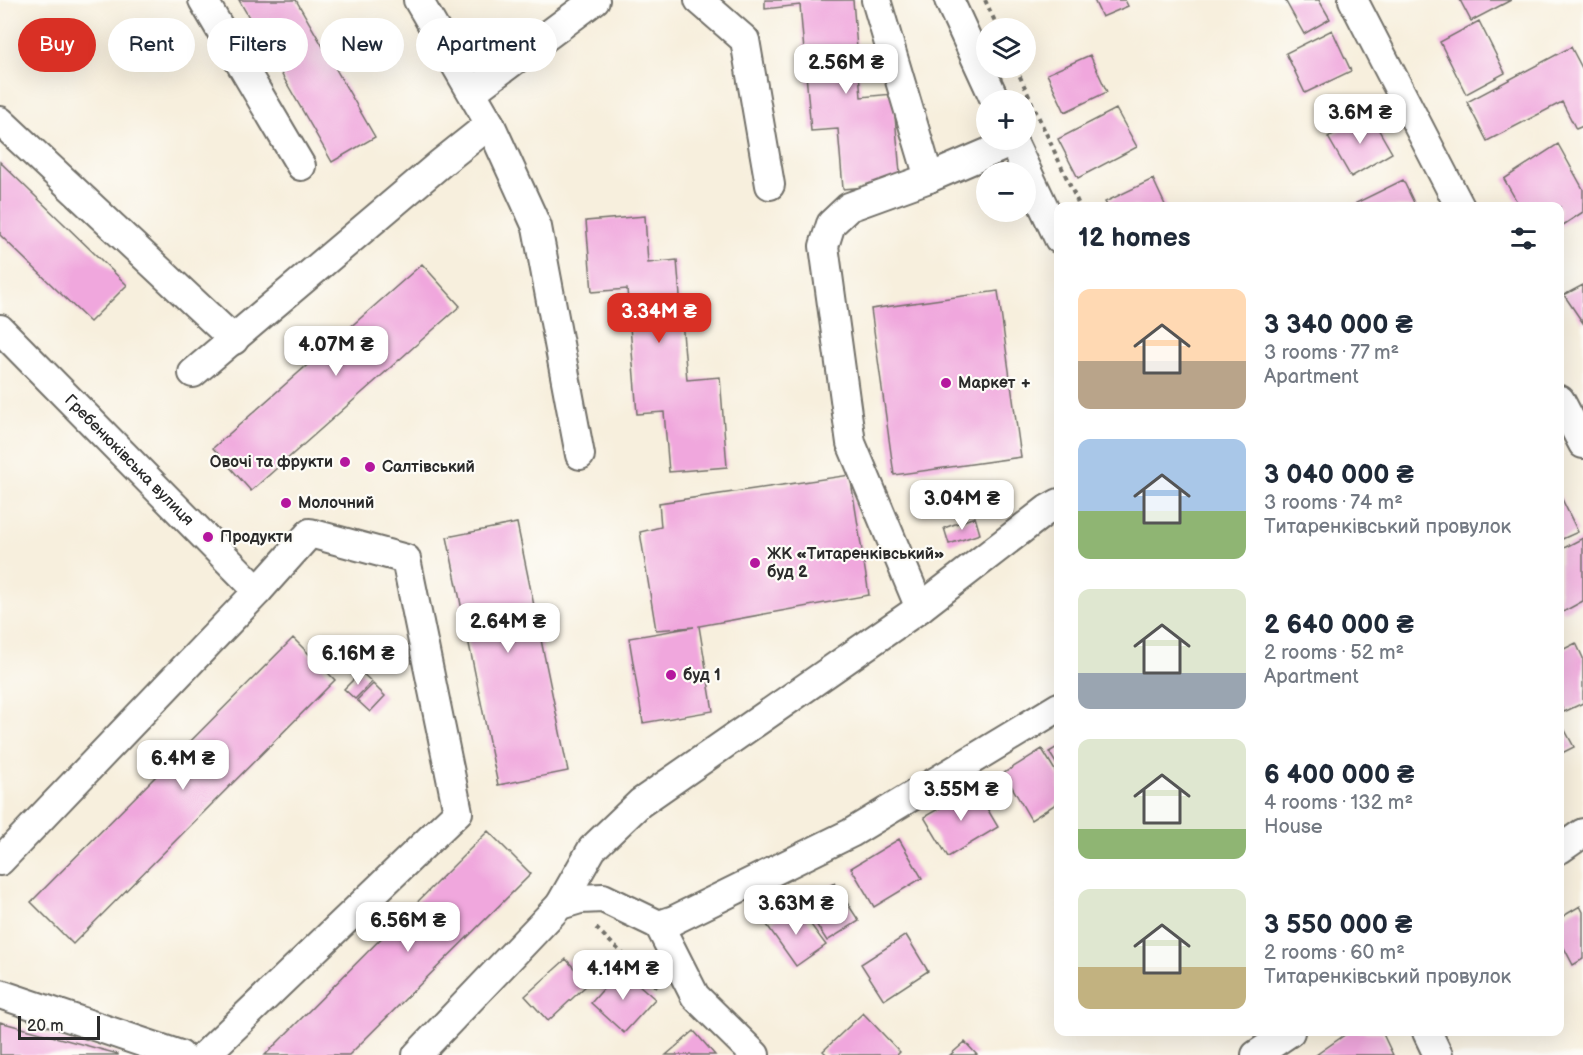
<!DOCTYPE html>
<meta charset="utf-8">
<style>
body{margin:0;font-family:"Balsamiq Sans",sans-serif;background:#f6f6f7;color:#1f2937;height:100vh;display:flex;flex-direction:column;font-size:22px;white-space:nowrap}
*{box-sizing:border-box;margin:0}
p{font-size:20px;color:#747a83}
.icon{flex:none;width:33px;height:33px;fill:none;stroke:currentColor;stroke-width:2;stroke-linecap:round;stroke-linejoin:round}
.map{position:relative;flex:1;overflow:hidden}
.sheet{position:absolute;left:1054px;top:202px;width:510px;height:834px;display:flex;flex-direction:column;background:#fff;border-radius:12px;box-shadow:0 6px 24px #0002}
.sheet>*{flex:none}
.hud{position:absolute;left:18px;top:18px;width:570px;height:54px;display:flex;gap:12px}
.buttons{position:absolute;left:976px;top:18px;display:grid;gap:12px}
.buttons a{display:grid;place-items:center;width:60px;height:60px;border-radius:50%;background:#fff;box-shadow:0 6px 24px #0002;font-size:30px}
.scale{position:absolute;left:18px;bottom:15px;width:82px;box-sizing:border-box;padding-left:6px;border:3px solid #2b2b2b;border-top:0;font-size:16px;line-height:21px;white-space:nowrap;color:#2b2b2b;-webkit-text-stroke:4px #fdfcf7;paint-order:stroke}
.price{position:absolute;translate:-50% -51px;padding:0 14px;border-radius:12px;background:#fff;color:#222;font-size:20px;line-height:39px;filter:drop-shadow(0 2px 3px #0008)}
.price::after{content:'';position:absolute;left:50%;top:36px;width:18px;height:14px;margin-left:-9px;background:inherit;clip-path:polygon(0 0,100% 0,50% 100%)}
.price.selected{background:#d93025;color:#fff}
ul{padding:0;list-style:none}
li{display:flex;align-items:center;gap:18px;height:150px;padding:0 24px}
li span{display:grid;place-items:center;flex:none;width:168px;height:120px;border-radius:12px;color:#555}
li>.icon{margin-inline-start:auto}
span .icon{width:72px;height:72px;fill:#fffc;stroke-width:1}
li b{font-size:26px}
h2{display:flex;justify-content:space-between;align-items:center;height:72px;padding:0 24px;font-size:26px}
.chip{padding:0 21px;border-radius:27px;background:#fff;box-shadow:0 6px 24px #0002;font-size:21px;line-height:54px}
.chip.selected{background:#d93025;color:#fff}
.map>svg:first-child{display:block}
</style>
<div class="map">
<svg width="1583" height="1055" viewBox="0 0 1583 1055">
<rect width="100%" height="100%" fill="#fdfcf7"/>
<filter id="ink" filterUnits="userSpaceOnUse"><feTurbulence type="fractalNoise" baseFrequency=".0167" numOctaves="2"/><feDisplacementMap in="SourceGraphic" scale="12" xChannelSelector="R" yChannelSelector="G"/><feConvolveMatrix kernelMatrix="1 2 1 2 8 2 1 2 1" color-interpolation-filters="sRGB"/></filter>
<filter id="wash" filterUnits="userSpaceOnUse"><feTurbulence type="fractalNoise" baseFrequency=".008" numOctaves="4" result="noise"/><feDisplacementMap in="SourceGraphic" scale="24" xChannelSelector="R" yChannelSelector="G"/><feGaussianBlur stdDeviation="1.35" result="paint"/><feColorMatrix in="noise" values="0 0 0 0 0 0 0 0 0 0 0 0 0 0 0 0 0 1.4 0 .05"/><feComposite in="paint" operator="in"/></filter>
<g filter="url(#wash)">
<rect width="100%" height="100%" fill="#f7efdd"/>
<g id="blocks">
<path fill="#f0a7dd" d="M239 0H296L375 137 332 162Z
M765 0H853L861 97 893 94 901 184 843 189 838 129 811 131 800 5 765 9Z
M1094 0H1125L1128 6 1102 17Z
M1285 0H1319L1330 19 1304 34Z
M1460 0H1511L1471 21Z
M1479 21 1505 73 1466 94 1440 42Z
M1332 30 1351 71 1305 93 1286 53Z
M1571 47 1583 70V126L1576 129 1562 102 1487 141 1467 102Z
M1090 55 1107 92 1065 112 1047 74Z
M1116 109 1137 147 1078 178 1058 139Z
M1369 113 1392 153 1351 177 1328 137Z
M1558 144 1583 189V212L1560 227V207H1520L1504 179Z
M0 162 127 285 90 322 0 235Z
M1153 179 1166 207H1108L1105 202Z
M1403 180 1416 207H1358L1356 203Z
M645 216 648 263 677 260 687 380 720 377 727 467 669 472 664 412 637 414 627 289 592 292 586 221Z
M422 264 460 306 251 491 213 448Z
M1583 285V323L1564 295Z
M998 291 1021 457 894 475 871 309Z
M850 475 869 595 699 626 713 711 643 723 629 638 694 627 656 630 640 532 661 527 659 503Z
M1560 495 1578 532 1560 540Z
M975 517 980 534 949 544 944 528Z
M517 523 568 771 498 785 447 537Z
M1583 538V601L1563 612 1560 606V550Z
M293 638 335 680 73 944 31 902Z
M1576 643 1583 658V703L1564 712 1560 704V651Z
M361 672 372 682 355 699 344 689Z
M373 684 385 696 370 712 357 700Z
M1560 721 1574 747 1560 754Z
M1059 746V768L1049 752Z
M1042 749 1059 777V802L1031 820 1004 773Z
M975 788 998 827 948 857 924 817Z
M488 831 531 874 349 1055H265Z
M899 839 922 878 874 907 851 868Z
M834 883 859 921 827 941 802 902Z
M797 906 826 945 796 966 767 925Z
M1580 906 1583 912V959L1573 965 1560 940V918Z
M906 935 928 971 884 1000 861 964Z
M566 959 588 984 548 1021 525 996Z
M621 969 655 999 624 1033 591 1003Z
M863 1013 900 1052 897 1055H827L823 1051Z
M0 1022 118 1054V1055H0Z
M694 1031 715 1055H666Z
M1349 1032H1382L1393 1055H1316Z
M965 1042 977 1055H950Z"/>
</g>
</g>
<g filter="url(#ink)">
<use href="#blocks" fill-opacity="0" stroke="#727069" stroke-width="1.5"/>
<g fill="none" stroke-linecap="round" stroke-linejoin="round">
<g stroke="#727069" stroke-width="32">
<g id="minor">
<path d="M203 0 301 166"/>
<path d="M418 0 490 124 537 227 580 455"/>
<path d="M699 0 745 40 770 185"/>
<path d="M876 0 929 178"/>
<path d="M949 0 995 100"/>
<path d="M1353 0 1460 207"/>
<path d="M472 92 595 0"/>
<path d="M0 121 234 340"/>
<path d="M1012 140 1059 239"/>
<path id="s1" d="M0 329 258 591"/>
<path d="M193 373 441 163 490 124"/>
<path d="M1560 400 1583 444"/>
<path d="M920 608 851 443 824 246 831 224 849 207 929 178 1013 142"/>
<path d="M1560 849 1583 833"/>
<path d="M0 861 258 591 310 533 406 559 458 812 205 1055"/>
<path d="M560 905 592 849 640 803 920 608 1048 509 1059 503"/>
<path d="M659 925 695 996 755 1055"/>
<path d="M0 994 180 1055"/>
<path d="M1427 1032 1438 1055"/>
<path d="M417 1055 560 905 580 899 603 898 659 925 674 920 851 833 1059 707"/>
<path d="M1256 1055 1290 1032"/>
</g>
</g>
<path stroke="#727069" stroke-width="4" stroke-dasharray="4.5 4.5" stroke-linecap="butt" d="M985 0 998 28
M1016 68 1080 207
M596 928 659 989"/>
<use href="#minor" stroke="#fff" stroke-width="28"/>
</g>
</g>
<g fill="#b5179e" stroke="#fdfcf7" stroke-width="2">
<circle cx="946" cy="383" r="6"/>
<circle cx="345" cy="462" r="6"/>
<circle cx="370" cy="467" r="6"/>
<circle cx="286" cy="503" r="6"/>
<circle cx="208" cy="537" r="6"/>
<circle cx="755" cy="563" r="6"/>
<circle cx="671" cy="675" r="6"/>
</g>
<g text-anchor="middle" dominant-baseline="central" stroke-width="4.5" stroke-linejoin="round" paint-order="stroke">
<g font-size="16" font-weight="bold" fill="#2b2b2b" stroke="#fdfcf7" text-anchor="start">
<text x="958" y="383">Маркет +</text>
<text x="333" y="462" text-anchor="end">Овочі та фрукти</text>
<text x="382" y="467">Салтівський</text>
<text x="298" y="503">Молочний</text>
<text x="220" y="537">Продукти</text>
<text x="767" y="554">ЖК «Титаренківський»<tspan x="767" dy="18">буд 2</tspan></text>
<text x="683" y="675">буд 1</text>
</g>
<g font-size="16" fill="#2b2b2b" stroke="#fdfcf7">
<text stroke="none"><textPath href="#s1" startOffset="184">Гребенюківська вулиця</textPath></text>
</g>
</g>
</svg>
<div class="buttons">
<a><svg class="icon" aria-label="layers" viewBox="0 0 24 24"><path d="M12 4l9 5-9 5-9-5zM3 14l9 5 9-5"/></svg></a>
<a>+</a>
<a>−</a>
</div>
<div class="scale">20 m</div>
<b class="price" style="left:846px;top:95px">2.56M ₴</b>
<b class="price" style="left:1360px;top:145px">3.6M ₴</b>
<b class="price selected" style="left:659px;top:344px">3.34M ₴</b>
<b class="price" style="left:336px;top:377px">4.07M ₴</b>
<b class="price" style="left:962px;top:531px">3.04M ₴</b>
<b class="price" style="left:508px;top:654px">2.64M ₴</b>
<b class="price" style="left:358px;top:686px">6.16M ₴</b>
<b class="price" style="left:183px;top:791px">6.4M ₴</b>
<b class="price" style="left:961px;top:822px">3.55M ₴</b>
<b class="price" style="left:796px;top:936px">3.63M ₴</b>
<b class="price" style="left:408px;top:953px">6.56M ₴</b>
<b class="price" style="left:623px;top:1001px">4.14M ₴</b>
<div class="hud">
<a class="chip selected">Buy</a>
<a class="chip">Rent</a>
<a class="chip">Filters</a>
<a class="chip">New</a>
<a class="chip">Apartment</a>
</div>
<section class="sheet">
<h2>12 homes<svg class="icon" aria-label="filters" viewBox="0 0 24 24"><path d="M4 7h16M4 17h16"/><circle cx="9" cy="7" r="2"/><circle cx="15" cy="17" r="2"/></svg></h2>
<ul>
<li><span style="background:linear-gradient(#ffd9b3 60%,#b9a48a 0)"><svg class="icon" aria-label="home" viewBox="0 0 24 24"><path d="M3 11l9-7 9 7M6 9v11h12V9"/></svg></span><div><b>3 340 000 ₴</b><p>3 rooms · 77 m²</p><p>Apartment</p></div></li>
<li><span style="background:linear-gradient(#a9c7e8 60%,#8fb573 0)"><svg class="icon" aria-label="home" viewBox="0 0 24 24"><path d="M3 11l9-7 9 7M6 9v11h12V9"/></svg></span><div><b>3 040 000 ₴</b><p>3 rooms · 74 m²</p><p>Титаренківський провулок</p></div></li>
<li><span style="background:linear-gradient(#dfe7d0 70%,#9aa5b1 0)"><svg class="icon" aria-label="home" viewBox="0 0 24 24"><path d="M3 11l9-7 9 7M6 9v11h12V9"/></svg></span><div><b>2 640 000 ₴</b><p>2 rooms · 52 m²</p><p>Apartment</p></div></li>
<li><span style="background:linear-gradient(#dfe7d0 75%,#8fb573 0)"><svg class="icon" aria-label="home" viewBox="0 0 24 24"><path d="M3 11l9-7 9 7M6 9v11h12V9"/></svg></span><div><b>6 400 000 ₴</b><p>4 rooms · 132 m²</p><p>House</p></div></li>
<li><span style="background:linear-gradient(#dfe7d0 65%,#c2b280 0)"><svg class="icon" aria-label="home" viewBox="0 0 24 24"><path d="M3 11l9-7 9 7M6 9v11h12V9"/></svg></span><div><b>3 550 000 ₴</b><p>2 rooms · 60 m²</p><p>Титаренківський провулок</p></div></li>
</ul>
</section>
</div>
